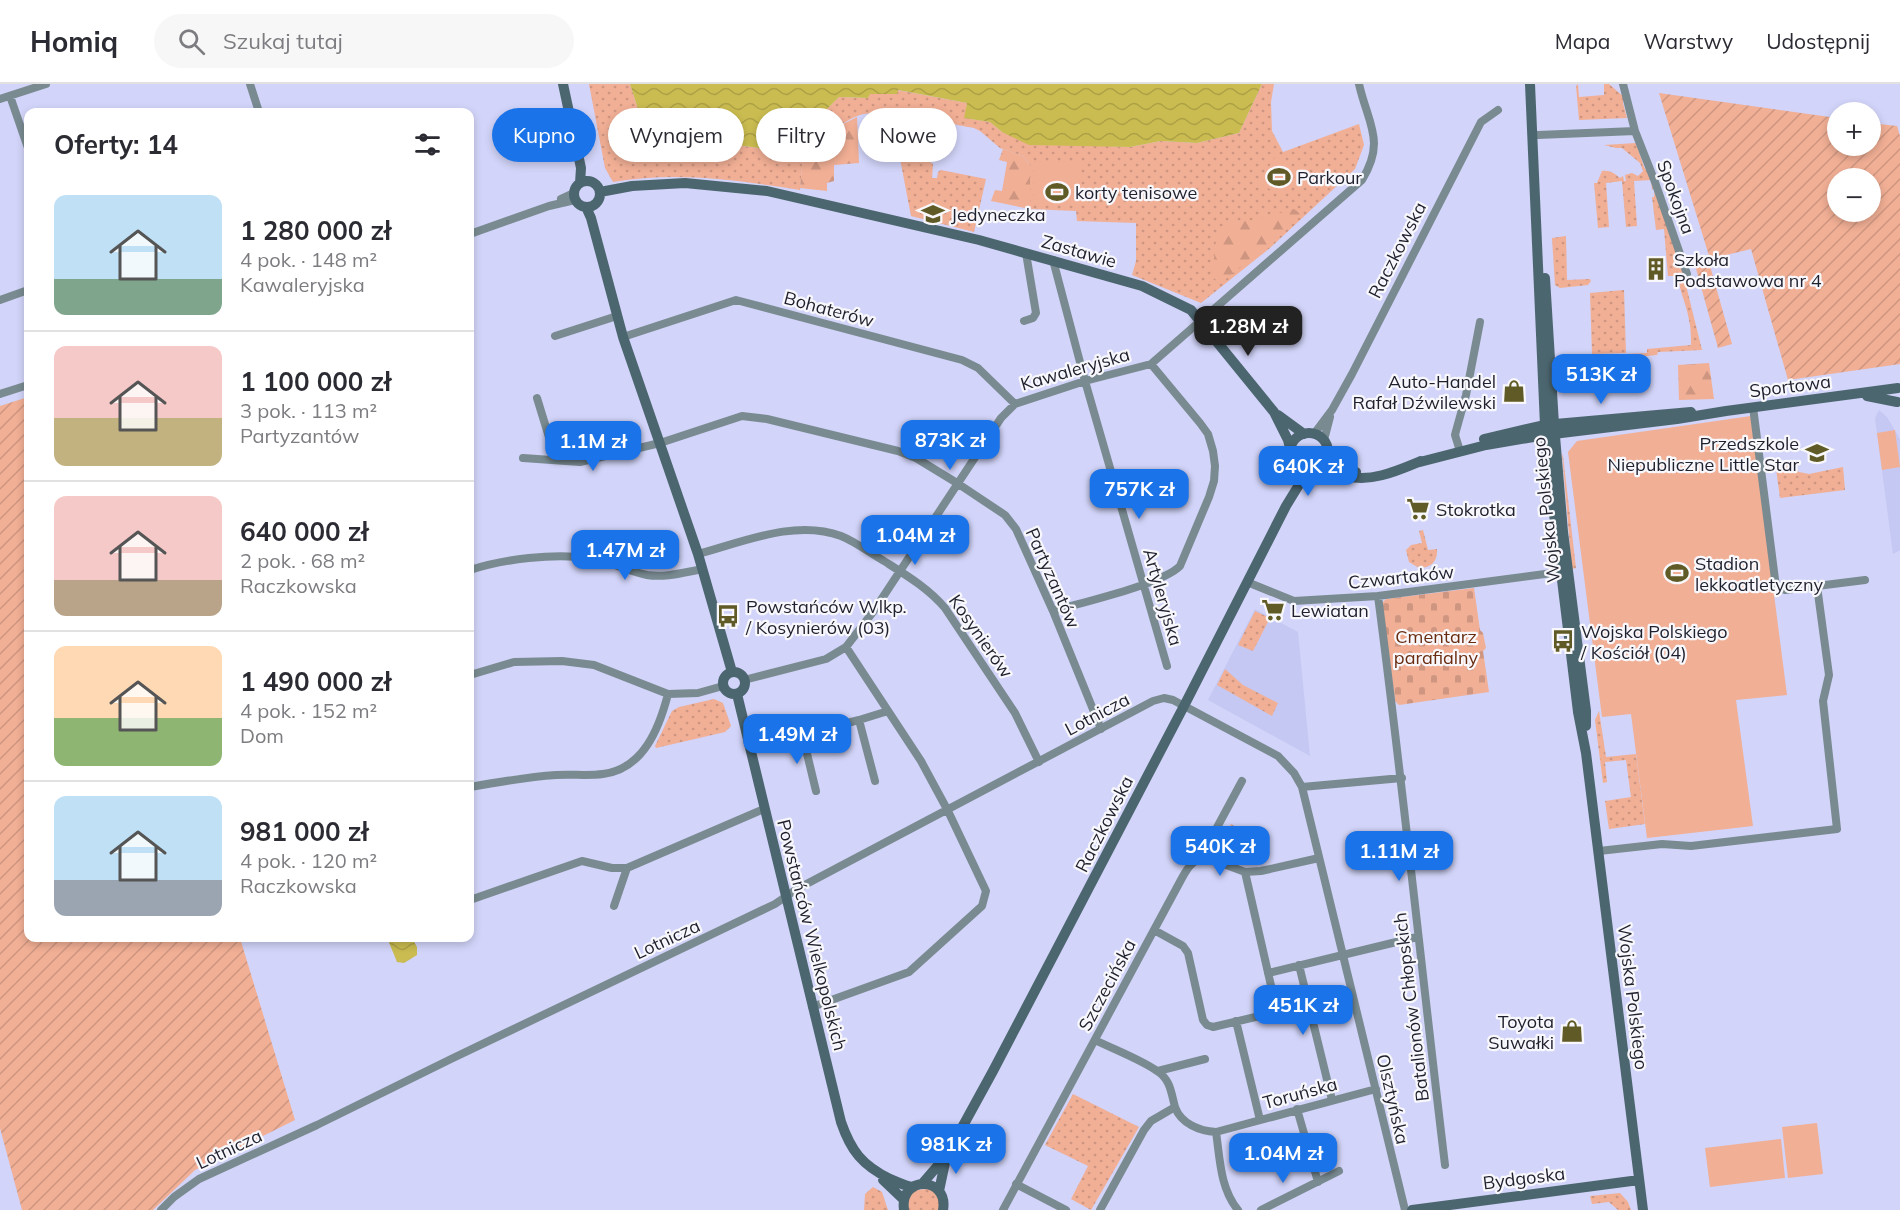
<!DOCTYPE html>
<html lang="pl">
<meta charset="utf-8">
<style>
body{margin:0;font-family:Mulish,sans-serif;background:#f7f7f7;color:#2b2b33;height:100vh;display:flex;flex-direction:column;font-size:22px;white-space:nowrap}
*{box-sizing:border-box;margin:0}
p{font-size:20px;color:#7c7c81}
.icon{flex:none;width:33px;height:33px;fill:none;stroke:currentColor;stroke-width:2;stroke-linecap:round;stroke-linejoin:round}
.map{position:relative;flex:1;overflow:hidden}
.sheet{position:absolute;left:24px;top:24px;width:450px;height:834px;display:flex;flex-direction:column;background:#fff;border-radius:12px;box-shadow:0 3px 9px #0003}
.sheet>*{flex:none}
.guide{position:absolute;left:492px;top:24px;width:570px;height:54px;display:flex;gap:12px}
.controls{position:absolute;left:1827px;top:18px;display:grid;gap:12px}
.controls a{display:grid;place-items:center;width:54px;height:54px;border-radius:50%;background:#fff;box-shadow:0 3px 9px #0003;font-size:30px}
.price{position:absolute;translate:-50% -51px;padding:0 14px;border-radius:12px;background:#1a73e8;color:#fff;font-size:20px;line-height:39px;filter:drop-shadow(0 2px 3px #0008)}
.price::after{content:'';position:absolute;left:50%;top:36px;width:18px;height:14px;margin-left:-9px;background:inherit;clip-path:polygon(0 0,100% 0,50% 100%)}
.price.current{background:#222;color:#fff}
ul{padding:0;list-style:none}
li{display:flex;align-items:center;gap:18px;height:150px;padding:0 30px}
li+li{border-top:2px solid #e1e1e2}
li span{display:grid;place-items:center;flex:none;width:168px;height:120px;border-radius:12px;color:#555}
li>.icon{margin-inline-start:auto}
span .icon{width:72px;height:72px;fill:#fffc;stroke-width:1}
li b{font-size:26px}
h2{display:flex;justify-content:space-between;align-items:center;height:72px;padding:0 30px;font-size:26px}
.tag{padding:0 21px;border-radius:27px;background:#fff;box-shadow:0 3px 9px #0003;font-size:21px;line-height:54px}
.tag.current{background:#1a73e8;color:#fff}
header{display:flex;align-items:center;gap:36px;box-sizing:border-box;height:84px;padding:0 30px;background:#fff;border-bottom:2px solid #e1e1e2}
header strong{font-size:28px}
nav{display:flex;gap:33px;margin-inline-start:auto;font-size:21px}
.search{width:420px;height:54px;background:#f7f7f7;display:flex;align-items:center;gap:15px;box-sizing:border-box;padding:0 21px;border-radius:33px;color:#7c7c81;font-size:22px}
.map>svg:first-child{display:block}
</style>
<header>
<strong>Homiq</strong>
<div class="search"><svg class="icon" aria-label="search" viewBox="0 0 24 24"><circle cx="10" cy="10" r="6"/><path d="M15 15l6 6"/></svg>Szukaj tutaj</div>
<nav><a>Mapa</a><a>Warstwy</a><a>Udostępnij</a></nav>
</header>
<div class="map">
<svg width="1900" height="1126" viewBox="0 0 1900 1126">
<defs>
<pattern id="grass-dots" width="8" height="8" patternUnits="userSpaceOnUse" patternTransform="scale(1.5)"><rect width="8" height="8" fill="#f1af95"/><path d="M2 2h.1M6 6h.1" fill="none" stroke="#ce9681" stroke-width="1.8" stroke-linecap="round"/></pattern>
<pattern id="forest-firs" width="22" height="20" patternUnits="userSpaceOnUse" patternTransform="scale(1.5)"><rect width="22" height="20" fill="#f1af95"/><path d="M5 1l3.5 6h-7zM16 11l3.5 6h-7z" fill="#ce9681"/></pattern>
<pattern id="cemetery-stones" width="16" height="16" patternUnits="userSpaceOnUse" patternTransform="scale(1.5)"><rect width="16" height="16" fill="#f1af95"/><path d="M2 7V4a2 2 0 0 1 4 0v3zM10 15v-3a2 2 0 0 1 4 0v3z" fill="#ce9681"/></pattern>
<pattern id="garden-furrows" width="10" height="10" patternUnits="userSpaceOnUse" patternTransform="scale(1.5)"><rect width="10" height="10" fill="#f1af95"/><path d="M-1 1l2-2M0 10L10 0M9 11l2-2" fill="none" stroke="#ce9681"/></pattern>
<pattern id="water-waves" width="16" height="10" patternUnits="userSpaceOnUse" patternTransform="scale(1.5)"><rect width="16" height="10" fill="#cabc50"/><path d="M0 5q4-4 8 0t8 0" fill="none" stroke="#ada146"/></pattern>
</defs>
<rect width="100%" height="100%" fill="#d2d4f9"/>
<path fill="#c5c8f3" d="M1879 326 1887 333 1900 355V466L1893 470 1875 334Z
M1255 525 1298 548 1310 672 1208 616Z"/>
<path fill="url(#grass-dots)" d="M589 0H630L639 28 657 44 715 58 773 66 817 46 823 29 839 13 868 14 869 10H897V6L967 19 965 34 990 38 1002 48 1087 61 1130 63 1161 57 1197 59 1239 49 1262 0H1274L1271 18 1272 47 1283 68 1359 40 1364 61 1355 85 1270 164 1201 219 1132 191 1136 177V139L1077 137 1076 127 1030 125V81L1023 72 1000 64 980 47 974 44C951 40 878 24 860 31 839 38 820 58 803 72L800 106C738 96 676 87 613 98L605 84Z
M1578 0 1579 13 1604 11V0H1609L1624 13 1623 19 1627 34 1579 36 1576 2Z
M892 33 903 34 904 37 901 54 905 73 929 77 933 80 932 94H937L938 88 941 86 986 95 974 148 911 132Z
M1636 59 1644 83 1650 91 1654 102 1652 106 1651 96 1634 97 1637 142 1626 143 1622 97 1606 99 1609 143 1598 144 1594 99H1597L1602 87C1610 86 1614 89 1620 94L1623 92 1624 97H1626L1625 91 1632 89 1638 92 1643 87 1640 79 1622 64H1616L1604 61Z
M1655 105 1680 177 1702 266 1658 268 1657 271 1603 276V271L1647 269V265L1691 261C1691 253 1691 244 1689 236 1687 221 1679 207 1678 192H1668L1664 145 1656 146 1652 113H1654Z
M1566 152 1567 196 1590 195 1591 197 1588 201 1560 204 1555 201 1552 154Z
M1624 206 1626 269 1592 270 1590 209Z
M1562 370 1563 372 1576 484 1572 485Z
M1775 377 1790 379 1799 388 1809 390 1843 383 1845 406 1780 414Z
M1423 446 1428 466 1437 465C1438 477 1431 484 1419 484L1409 478 1406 466 1411 461 1422 459 1419 447Z
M1255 527 1270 534 1253 567 1238 561Z
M1225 585 1243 601 1278 619 1272 632 1217 601Z
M714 615 723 619 731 642 725 648 656 664 655 662 672 627 679 623Z
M1599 627 1606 673 1636 670 1645 740 1609 745 1605 717 1631 713 1626 676 1605 678 1607 698 1603 699 1595 636Z
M1231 740 1239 745 1245 776 1217 765Z
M1073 1010 1139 1043 1091 1126 1071 1115 1088 1082 1045 1061Z
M873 1103 882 1108 888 1126H864L865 1110Z
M936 1104 943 1126H904L908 1107Z
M1620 1109 1628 1118 1631 1126H1618L1609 1118 1592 1120 1590 1112Z"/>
<path fill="url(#forest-firs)" d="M857 33 859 79 834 81V97L827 99V107L800 104 803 72 843 40Z
M1003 65 1023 72 1030 81V125L991 117 995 106 1002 107 1007 78 999 76Z
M1294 125 1302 131 1220 200 1212 192 1216 157 1226 140 1259 135Z
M1709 279 1714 315 1679 316 1678 281Z"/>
<path fill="url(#cemetery-stones)" d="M1474 504 1480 546 1483 549 1486 564 1483 567 1489 608 1399 621 1395 617 1382 519 1386 515Z"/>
<path fill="url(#garden-furrows)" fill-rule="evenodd" d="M1659 9 1837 34 1838 62H1870L1871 39 1897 42 1900 52V280L1788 296 1751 165 1710 175ZM1838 94H1870V128H1838Z
M1709 178 1732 260 1718 264 1695 181Z
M28 313V854H240L295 1036 195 1086 153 1126H22L0 1044V322Z"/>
<path fill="#f1af95" d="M1276 72 1298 87 1281 113 1259 98Z
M1079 78 1080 121H1034V79Z
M1751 332 1787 611 1736 616 1753 742 1647 754 1631 630 1602 633 1568 368 1577 357Z
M1895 346 1900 383 1882 386 1877 349Z
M1817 1039 1823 1090 1788 1094 1782 1043Z
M1781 1055 1785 1094 1710 1103 1705 1064Z"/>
<path fill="url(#water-waves)" d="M630 0H1262L1239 49 1197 59 1161 57 1130 63 1029 61 1002 48 990 38 964 34 967 19 898 6 897 10H870L868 14 839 13 823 29 817 46 801 61 773 66 715 58 657 44 639 28Z
M390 854H412L417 863V871L404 879 397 878 388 856Z"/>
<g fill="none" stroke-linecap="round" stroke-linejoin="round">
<path stroke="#798b91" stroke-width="8" d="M250 0 259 28
M1623 0 1635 47 1655 98 1687 190
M10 12 28 64
M0 15 46 0
M1538 51 1635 47
M561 115 574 109
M470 150 549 122 575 116
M1053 176 1085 297 1167 582
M0 216 28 206
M1024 237 1033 234 1036 229 1026 169
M555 252 617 232
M623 253 736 216 962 276 978 284 1015 320
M0 310 28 301
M537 314 556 376
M1753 323 1776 503 1785 506 1817 502
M1314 350 1332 326 1352 290 1481 38 1498 26
M1324 356 1330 333
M1460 367 1455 351 1456 347 1466 311 1480 238
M523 374 580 378 660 359 742 332 767 335 898 367 916 374 957 399 1005 431 1016 445 1053 527 1101 645
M698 470C743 458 795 435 841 452 856 458 870 469 884 477 906 491 928 504 945 524L1015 629 1039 678
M470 486C504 475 553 469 589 474 609 477 628 487 647 491 666 494 685 488 703 485
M1247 498 1294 517 1378 512 1560 488
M1378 512C1403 702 1422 891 1445 1081
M1053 527C1080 519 1163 500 1180 482L1209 413 1214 397 1215 382 1213 367 1208 350 1200 339 1151 280
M470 591 514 578 562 577 594 581 668 610 698 609 723 602
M744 596 826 575 846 563 873 528 1001 334 1015 320 1085 297 1151 280 1362 96C1386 57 1368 40 1359 0
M859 636 875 697
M802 649 816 707
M750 663 859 636 888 627
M470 703C498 698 527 693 556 691 572 690 588 692 603 690 643 685 659 645 668 610
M1302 703 1402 694
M1599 767 1662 760 1691 762 1837 745 1823 617 1829 591 1817 502 1865 496
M1205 773 1245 788 1261 787 1319 774
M470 816 582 777 612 784H627L764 725
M614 822 627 784
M1154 846 1183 862 1188 869 1203 936 1207 941 1213 943 1268 930 1273 926 1275 919 1245 788
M1299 881 1332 1016
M1268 889 1417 853
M812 923 909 888 982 822 986 807 948 727 921 677 846 563
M1236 937 1260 1036
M1095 956C1113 965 1142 976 1157 987 1171 996 1171 1009 1175 1023 1181 1040 1200 1047 1216 1048L1376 1005
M1158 987 1205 975
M1297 1025 1318 1098
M1216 1048C1220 1075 1220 1104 1238 1126
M1016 1100 1066 1126
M161 1126 174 1113 199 1095 317 1041 451 975 775 820 797 805 1153 617 1164 614 1173 616 1278 672 1294 689 1302 703 1405 1126
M1003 1126 1182 794C1188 783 1192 777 1205 773L1207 762 1242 697
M1100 1126 1144 1046 1151 1037 1175 1023
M1261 1126 1339 1087"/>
<path stroke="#4c6670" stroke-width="10" d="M563 0 581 84 580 99
M1530 0 1546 364 1578 628 1586 669 1643 1126
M574 110a13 13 0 1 1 26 0a13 13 0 1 1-26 0Z
M600 108 632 102 685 99 767 107 979 156 1142 202 1191 226 1274 328 1288 356 1290 364
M586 123 591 134 623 253 698 470 732 588
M1545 194 1554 340 1563 448 1586 627V642
M1867 312 1897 318
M1278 331 1304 350
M1290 368a19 19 0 1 1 38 0a19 19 0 1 1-38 0Z
M1484 355 1544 341 1691 328
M1328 372 1337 380 1356 388
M1416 379 1486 361 1545 351 1677 335 1726 327 1898 304
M1320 384C1330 386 1338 390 1347 392 1371 399 1399 386 1421 377
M723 599a11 11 0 1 1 22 0a11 11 0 1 1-22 0Z
M737 610 841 1038C851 1067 862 1081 890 1095 898 1098 904 1102 913 1103
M883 1096 904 1116
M922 1100 947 1071 993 987 1184 622 1286 422 1305 391 1310 387
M939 1107 946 1074
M904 1126C899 1091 949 1092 943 1126
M1412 1126 1639 1096"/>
</g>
<defs>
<g id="stadium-bare" transform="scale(1.8)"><path d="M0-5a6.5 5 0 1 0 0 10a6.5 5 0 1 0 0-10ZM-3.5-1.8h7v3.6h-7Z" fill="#605a26" stroke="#f8f8fc" stroke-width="2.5" paint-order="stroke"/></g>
<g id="school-bare" transform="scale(1.8)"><path d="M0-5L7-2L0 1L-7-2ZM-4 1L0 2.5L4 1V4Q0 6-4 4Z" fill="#605a26" stroke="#f8f8fc" stroke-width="2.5" paint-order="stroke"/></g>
<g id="building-bare" transform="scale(1.8)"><path d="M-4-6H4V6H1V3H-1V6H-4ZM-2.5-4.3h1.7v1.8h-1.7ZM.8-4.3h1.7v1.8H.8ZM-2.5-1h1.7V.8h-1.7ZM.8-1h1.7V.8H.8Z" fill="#605a26" stroke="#f8f8fc" stroke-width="2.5" paint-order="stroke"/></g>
<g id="shop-bare" transform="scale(1.8)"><path d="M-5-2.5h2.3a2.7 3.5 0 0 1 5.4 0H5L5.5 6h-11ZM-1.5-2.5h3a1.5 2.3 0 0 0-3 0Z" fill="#605a26" stroke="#f8f8fc" stroke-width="2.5" paint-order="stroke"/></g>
<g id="supermarket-bare" transform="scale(1.8)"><path d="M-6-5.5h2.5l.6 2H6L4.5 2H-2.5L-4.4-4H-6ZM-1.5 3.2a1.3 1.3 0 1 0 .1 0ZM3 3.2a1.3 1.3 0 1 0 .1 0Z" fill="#605a26" stroke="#f8f8fc" stroke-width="2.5" paint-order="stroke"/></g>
<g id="bus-bare" transform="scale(1.8)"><path d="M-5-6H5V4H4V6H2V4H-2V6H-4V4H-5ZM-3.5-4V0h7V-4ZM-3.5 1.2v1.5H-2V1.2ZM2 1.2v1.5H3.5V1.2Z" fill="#605a26" stroke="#f8f8fc" stroke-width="2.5" paint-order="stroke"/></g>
</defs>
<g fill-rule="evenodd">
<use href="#stadium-bare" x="1279" y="93"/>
<use href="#stadium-bare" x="1057" y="108"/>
<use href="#school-bare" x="933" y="130"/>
<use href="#building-bare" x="1656" y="185"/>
<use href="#shop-bare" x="1514" y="307"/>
<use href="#school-bare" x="1817" y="369"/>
<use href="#supermarket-bare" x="1418" y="425"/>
<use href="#stadium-bare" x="1677" y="489"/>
<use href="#supermarket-bare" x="1273" y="526"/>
<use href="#bus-bare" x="728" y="532"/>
<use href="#bus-bare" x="1563" y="557"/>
<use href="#shop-bare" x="1572" y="947"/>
</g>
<g text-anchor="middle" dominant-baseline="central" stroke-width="4.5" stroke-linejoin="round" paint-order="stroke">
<g font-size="18" fill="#1f202d" stroke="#f8f8fc" text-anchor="start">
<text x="1297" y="93">Parkour</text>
<text x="1075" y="108">korty tenisowe</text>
<text x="951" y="130">Jedyneczka</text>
<text x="1674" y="175">Szkoła<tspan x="1674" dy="21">Podstawowa nr 4</tspan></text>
<text x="1496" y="297" text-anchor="end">Auto-Handel<tspan x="1496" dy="21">Rafał Dźwilewski</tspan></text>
<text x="1799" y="359" text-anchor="end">Przedszkole<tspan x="1799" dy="21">Niepubliczne Little Star</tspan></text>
<text x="1436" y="425">Stokrotka</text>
<text x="1695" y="479">Stadion<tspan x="1695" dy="21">lekkoatletyczny</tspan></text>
<text x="746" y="522">Powstańców Wlkp.<tspan x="746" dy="21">/ Kosynierów (03)</tspan></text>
<text x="1291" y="526">Lewiatan</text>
<text x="1581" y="547">Wojska Polskiego<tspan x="1581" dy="21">/ Kościół (04)</tspan></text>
<text x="1554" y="937" text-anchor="end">Toyota<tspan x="1554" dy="21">Suwałki</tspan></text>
</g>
<g font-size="18" fill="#1f202d" stroke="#f8f8fc">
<text transform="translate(1676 113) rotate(70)">Spokojna</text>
<text transform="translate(1397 166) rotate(-63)">Raczkowska</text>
<text transform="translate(1079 167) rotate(16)">Zastawie</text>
<text transform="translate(829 225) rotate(15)">Bohaterów</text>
<text transform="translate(1075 285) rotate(-16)">Kawaleryjska</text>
<text transform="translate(1790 302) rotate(-7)">Sportowa</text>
<text transform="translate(1546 426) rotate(-96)">Wojska Polskiego</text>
<text transform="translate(1401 493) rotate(-6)">Czwartaków</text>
<text transform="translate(1053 494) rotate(66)">Partyzantów</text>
<text transform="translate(1163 513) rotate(74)">Artyleryjska</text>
<text transform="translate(981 552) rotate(55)">Kosynierów</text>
<text transform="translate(1097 630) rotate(-28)">Lotnicza</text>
<text transform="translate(1104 740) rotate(-63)">Raczkowska</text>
<text transform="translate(812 851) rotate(76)">Powstańców Wielkopolskich</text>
<text transform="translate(667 855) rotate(-25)">Lotnicza</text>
<text transform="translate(1107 901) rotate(-62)">Szczecińska</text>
<text transform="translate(1633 913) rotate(83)">Wojska Polskiego</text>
<text transform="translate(1411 923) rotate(-97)">Batalionów Chłopskich</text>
<text transform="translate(1300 1009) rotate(-15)">Toruńska</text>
<text transform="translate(1393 1015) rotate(77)">Olsztyńska</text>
<text transform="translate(229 1065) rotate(-25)">Lotnicza</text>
<text transform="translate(1524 1094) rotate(-7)">Bydgoska</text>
</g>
<g font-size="18" fill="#692c11" stroke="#f8f8fc">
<text x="1436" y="552">Cmentarz<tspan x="1436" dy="21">parafialny</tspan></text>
</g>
</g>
</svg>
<div class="controls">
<a>+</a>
<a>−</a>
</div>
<b class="price current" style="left:1248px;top:273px">1.28M zł</b>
<b class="price" style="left:1601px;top:321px">513K zł</b>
<b class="price" style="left:950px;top:387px">873K zł</b>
<b class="price" style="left:593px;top:388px">1.1M zł</b>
<b class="price" style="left:1308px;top:413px">640K zł</b>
<b class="price" style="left:1139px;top:436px">757K zł</b>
<b class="price" style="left:915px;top:482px">1.04M zł</b>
<b class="price" style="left:625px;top:497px">1.47M zł</b>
<b class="price" style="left:797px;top:681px">1.49M zł</b>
<b class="price" style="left:1220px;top:793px">540K zł</b>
<b class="price" style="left:1399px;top:798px">1.11M zł</b>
<b class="price" style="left:1303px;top:952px">451K zł</b>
<b class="price" style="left:956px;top:1091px">981K zł</b>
<b class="price" style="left:1283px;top:1100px">1.04M zł</b>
<div class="guide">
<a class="tag current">Kupno</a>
<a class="tag">Wynajem</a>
<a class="tag">Filtry</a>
<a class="tag">Nowe</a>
</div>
<section class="sheet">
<h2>Oferty: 14<svg class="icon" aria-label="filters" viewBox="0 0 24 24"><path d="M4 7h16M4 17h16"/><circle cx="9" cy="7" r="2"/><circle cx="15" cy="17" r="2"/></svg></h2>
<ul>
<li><span style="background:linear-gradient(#bfe0f5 70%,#7fa58c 0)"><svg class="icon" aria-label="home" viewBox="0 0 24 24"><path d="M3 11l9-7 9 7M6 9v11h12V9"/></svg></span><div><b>1 280 000 zł</b><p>4 pok. · 148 m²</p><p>Kawaleryjska</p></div></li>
<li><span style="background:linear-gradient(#f6c9c9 60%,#c2b280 0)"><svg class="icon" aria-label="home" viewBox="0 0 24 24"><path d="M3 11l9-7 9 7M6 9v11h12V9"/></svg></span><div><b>1 100 000 zł</b><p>3 pok. · 113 m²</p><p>Partyzantów</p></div></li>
<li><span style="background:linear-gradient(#f6c9c9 70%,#b9a48a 0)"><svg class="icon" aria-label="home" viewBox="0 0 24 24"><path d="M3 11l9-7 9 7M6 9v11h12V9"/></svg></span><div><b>640 000 zł</b><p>2 pok. · 68 m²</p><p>Raczkowska</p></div></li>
<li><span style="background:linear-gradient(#ffd9b3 60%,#8fb573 0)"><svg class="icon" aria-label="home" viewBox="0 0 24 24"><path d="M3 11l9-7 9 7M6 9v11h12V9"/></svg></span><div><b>1 490 000 zł</b><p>4 pok. · 152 m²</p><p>Dom</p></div></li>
<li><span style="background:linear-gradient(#bfe0f5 70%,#9aa5b1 0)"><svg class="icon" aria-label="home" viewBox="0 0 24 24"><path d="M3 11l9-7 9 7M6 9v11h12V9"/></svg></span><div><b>981 000 zł</b><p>4 pok. · 120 m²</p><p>Raczkowska</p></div></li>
</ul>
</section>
</div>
